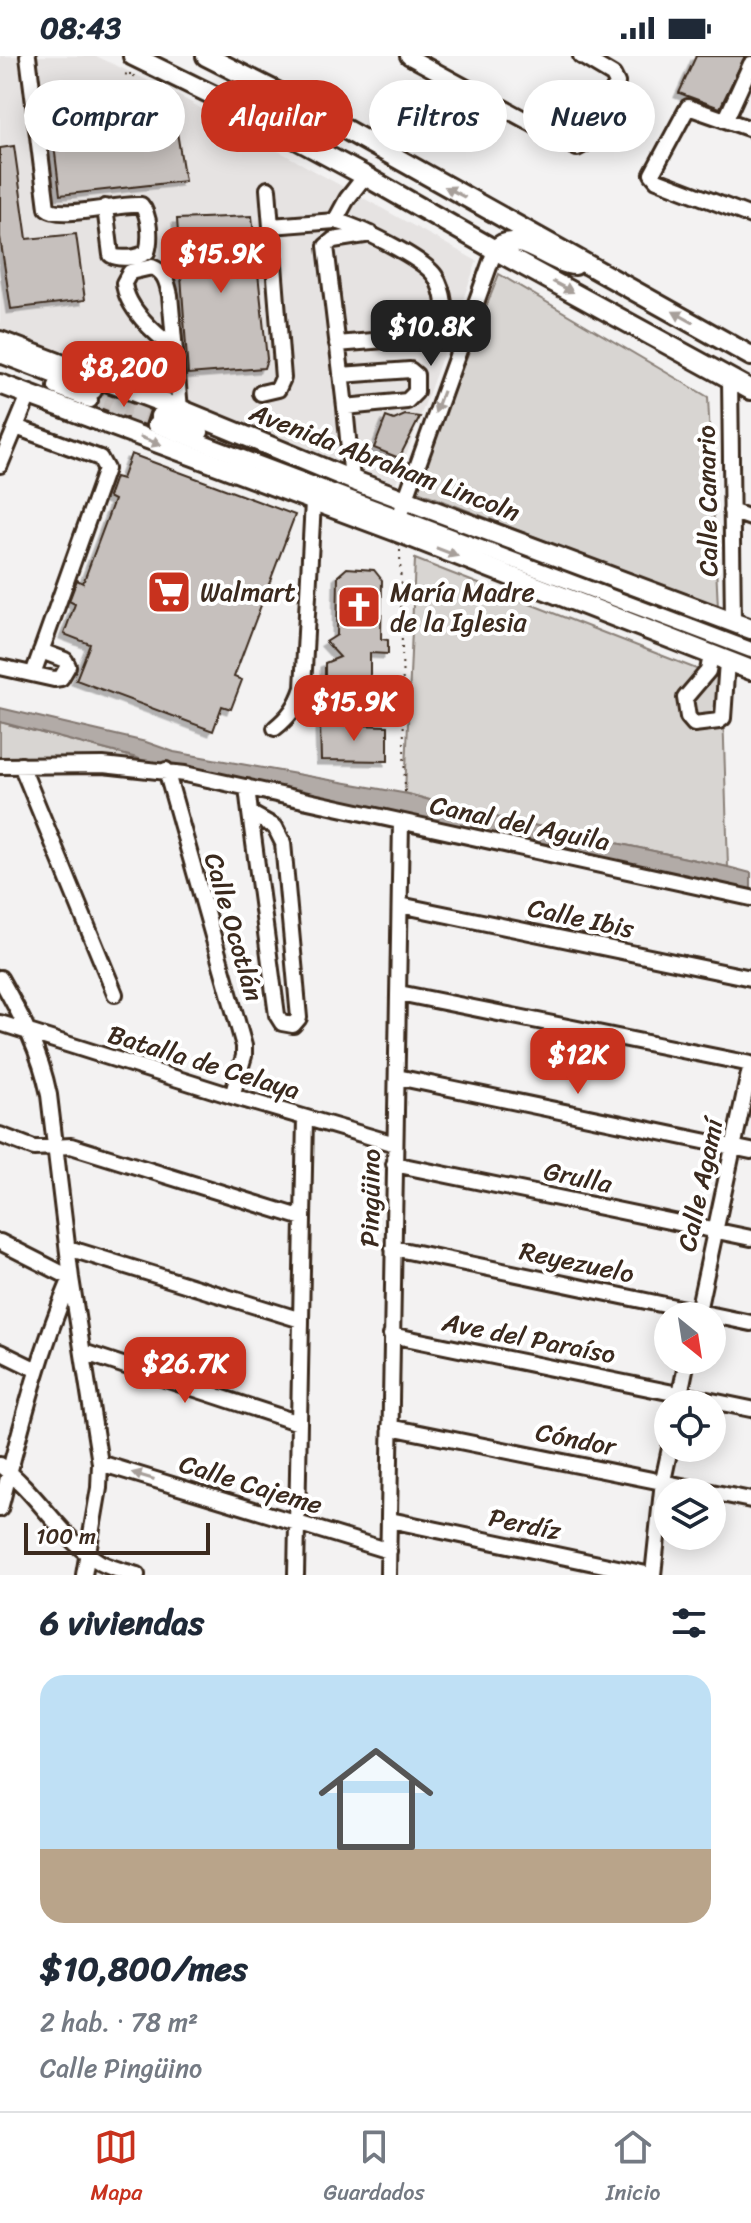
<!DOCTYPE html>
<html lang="es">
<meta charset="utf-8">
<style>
body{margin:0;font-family:Sriracha,sans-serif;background:#f6f6f7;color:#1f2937;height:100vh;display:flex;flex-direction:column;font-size:30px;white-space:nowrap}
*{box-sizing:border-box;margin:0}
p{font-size:26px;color:#747a83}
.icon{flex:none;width:44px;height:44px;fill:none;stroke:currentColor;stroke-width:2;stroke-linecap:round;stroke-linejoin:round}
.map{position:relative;height:1519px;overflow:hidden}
.sheet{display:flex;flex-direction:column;background:#fff;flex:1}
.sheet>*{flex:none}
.banner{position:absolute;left:24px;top:24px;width:704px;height:72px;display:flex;gap:16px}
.needle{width:52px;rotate:150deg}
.tools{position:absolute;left:654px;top:1246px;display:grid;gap:16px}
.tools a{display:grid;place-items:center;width:72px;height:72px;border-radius:50%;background:#fff;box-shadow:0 4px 20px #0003;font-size:40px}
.scale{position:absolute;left:24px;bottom:20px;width:186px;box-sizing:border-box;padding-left:8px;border:4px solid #3b2a1e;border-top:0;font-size:22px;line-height:28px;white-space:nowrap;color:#3b2a1e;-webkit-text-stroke:6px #fff;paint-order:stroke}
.price{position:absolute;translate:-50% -68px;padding:0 18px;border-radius:16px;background:#c8321e;color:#fff;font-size:26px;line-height:52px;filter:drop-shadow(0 2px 4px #0008)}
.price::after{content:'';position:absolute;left:50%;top:48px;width:24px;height:18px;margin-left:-12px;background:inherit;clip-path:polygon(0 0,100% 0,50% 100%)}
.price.active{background:#222;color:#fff}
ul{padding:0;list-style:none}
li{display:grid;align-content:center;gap:16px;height:424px;padding:0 40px}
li+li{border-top:2px solid #e0e1e3}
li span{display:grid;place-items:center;height:248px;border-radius:24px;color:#555}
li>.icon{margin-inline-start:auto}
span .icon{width:144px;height:144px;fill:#fffc;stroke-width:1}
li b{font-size:34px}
h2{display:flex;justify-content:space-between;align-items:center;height:96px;padding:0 40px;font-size:34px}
.pill{padding:0 28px;border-radius:36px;background:#fff;box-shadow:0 4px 20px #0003;font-size:28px;line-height:72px}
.pill.active{background:#c8321e;color:#fff}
.status{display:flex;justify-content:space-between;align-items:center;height:56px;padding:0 40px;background:#fff;direction:ltr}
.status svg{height:22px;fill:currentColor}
.tabs{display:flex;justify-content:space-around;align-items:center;height:112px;border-top:2px solid #e0e1e3;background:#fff;font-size:22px;color:#747a83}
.tabs a{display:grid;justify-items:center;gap:4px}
.tabs .active{color:#c8321e}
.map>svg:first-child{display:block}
</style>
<div class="status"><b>08:43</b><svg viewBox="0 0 49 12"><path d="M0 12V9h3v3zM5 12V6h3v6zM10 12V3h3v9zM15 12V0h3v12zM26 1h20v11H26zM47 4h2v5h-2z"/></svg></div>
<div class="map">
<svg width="751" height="1519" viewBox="0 0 751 1519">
<defs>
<filter id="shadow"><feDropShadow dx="-4.5" dy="4.5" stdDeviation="0" flood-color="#0004"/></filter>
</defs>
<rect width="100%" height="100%" fill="#f3f2f2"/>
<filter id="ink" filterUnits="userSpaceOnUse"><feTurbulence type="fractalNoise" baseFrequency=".0125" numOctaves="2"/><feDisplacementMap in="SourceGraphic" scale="16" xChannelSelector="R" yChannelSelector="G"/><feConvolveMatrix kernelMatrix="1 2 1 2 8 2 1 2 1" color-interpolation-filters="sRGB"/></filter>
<g filter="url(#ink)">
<path fill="#e6e3e2" d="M0 0H96L168 34 477 205 396 427 0 274Z"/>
<path fill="#d8d5d2" stroke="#8a8078" stroke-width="2" d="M499 218 708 341 718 552 415 434Z
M415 503 722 623 728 811 472 756 405 737Z
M0 666 137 702 139 711 0 710Z"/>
<path fill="#b2aba7" stroke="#827770" stroke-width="2" d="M0 652 146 686 174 696 408 738 472 756 728 811 751 817V838L166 714 137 702 0 666Z"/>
<path fill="#c6c0bd" stroke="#3b2a1e" stroke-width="2" filter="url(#shadow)" d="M696 0H745L720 52 679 37Z
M175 64 185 125 60 139 53 80Z
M14 90 27 183 76 178 85 244 11 253 0 181V92Z
M252 160 267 303 264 312 188 318 177 163Z
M104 337 150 354 145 369 97 351Z
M405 359 420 361 399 402 374 392 386 361 394 364Z
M131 398 295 459 234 621 242 624 231 653 222 650 213 675 76 624 90 588 64 578 75 548 69 545 77 524 83 527 114 444 108 441 115 421 122 423Z
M347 512 374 514 382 524 381 583 388 584V598L370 597V628L325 629V607L340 601 326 586 337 579 338 520Z
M320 668 388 670V705L321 704Z"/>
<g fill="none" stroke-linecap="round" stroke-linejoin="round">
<path stroke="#cecac8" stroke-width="14" stroke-dasharray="14 7" stroke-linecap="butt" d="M94 335 158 360
M90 344 155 369"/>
<g stroke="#3b2a1e" stroke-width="20">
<path id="minor" d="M28 0 47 152C60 164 119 147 141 149 150 159 151 184 147 196 138 202 120 204 111 199L105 151
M408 0 577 92 588 86 617 27 613 19 581 0
M726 63 751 8
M36 66 106 58
M751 73 688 51 652 118 657 124 751 160
M335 165C356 169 424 203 435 220 444 234 448 261 442 276L433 280 337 288
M271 170 335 165 347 143 365 120
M174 291C154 278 126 251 124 227L130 216 152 211C165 216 167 226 170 239L180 353
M0 299 94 335
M341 319 410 314 416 319V336L407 345 345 351 326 190 333 184 371 178
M730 322 733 566
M56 331 90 344
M261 337 278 333 283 322 268 133
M345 351 352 424
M158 360 201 376
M155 369 751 594
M16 371 100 402 106 413 33 618
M0 409 29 339
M402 453 495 194
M731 455 751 462
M711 599 708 615 685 642 688 661 694 668 719 665 723 662 727 605
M0 611 54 623 61 622 68 610 65 604 41 595
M275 672C289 661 297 650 303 632L313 446
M21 709 115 938
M0 710 103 709 185 718 751 842
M166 714 244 990V1000L232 1040
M247 731 250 757 277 959 282 967 293 969 299 962 283 787 275 771 250 757
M400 849 751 922
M0 922C22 961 40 995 49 1039L71 1222 100 1407 99 1432 84 1519
M399 937 751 1008
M0 967 232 1040 395 1088
M397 1021 751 1095
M0 1079 34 1092 71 1090 303 1162
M394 1108 751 1182
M0 1186 71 1222C39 1296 20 1375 0 1453
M68 1192 301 1264
M393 1192 751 1267
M697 1260 751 1008
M391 1279 751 1353
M0 1296 37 1314
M83 1296 299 1367
M678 1348 687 1304
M390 1371 751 1444
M100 1407 389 1495
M0 1409C37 1436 63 1485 101 1507 112 1513 125 1515 137 1519
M390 1464 651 1519
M296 1519 305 1062
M388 1519 401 766
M653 1519 663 1425 670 1392"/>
</g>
<g stroke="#3b2a1e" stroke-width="24">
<path id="major" d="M133 0 225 45 365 120 495 194 751 334
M206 0 291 43 751 300
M495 194C517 170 548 208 575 209
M0 285 180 353 352 424 751 573
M0 328 400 477 751 614"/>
</g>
<path stroke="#3b2a1e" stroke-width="2" stroke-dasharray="2 6" stroke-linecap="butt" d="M131 18H124L138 21
M400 494 405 737"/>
<use href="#minor" stroke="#fff" stroke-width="14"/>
<use href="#major" stroke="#fff" stroke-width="18"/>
</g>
<defs><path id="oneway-solid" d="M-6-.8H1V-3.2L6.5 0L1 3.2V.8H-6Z" transform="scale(2)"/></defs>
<g fill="#a79f9a">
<use href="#oneway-solid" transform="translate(455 136) rotate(-152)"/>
<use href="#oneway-solid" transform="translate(563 231) rotate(28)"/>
<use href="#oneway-solid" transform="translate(683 261) rotate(-151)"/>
<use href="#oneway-solid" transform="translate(439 346) rotate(110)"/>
<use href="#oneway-solid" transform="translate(151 385) rotate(21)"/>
<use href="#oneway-solid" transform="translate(447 496) rotate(21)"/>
<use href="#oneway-solid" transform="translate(143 1420) rotate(-163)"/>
</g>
</g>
<defs>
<g id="supermarket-square" transform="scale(2.3)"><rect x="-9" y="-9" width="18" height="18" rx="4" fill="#c8321e" stroke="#fff"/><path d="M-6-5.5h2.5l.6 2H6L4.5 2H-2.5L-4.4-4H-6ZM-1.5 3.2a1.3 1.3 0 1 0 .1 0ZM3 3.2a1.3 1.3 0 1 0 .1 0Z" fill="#fff"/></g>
<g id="church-square" transform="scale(2.3)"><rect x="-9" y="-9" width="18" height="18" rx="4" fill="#c8321e" stroke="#fff"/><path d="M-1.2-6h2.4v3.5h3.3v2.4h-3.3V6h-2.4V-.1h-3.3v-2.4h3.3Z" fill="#fff"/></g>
</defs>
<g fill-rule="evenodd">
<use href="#supermarket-square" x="169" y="536"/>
<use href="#church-square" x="359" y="551"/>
</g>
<g text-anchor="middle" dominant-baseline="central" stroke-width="8" stroke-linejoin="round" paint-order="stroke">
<g font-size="26" fill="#3b2a1e" stroke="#fff">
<text transform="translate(385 406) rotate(21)">Avenida Abraham Lincoln</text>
<text transform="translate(707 445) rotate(-91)">Calle Canario</text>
<text transform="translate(520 767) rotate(12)">Canal del Aguila</text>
<text transform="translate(581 862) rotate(12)">Calle Ibis</text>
<text transform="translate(234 871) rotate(74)">Calle Ocotlán</text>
<text transform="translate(204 1006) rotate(17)">Batalla de Celaya</text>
<text transform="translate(578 1121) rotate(12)">Grulla</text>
<text transform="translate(700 1129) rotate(-78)">Calle Agamí</text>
<text transform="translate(370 1142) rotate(-89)">Pingüino</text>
<text transform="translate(577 1206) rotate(12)">Reyezuelo</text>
<text transform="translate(529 1282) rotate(11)">Ave del Paraíso</text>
<text transform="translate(576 1383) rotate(11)">Cóndor</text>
<text transform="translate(251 1428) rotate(17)">Calle Cajeme</text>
<text transform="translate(525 1468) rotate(12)">Perdíz</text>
</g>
<g font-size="26" fill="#3b2a1e" stroke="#fff" text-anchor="start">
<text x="200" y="536">Walmart</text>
<text x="390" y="536">María Madre<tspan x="390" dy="30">de la Iglesia</tspan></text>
</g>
</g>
</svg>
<div class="tools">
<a><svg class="needle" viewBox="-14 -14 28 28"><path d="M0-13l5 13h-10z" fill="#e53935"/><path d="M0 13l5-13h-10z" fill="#747a83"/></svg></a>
<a><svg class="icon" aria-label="locate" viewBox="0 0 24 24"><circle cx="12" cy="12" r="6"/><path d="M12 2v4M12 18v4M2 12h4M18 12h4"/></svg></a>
<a><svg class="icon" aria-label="layers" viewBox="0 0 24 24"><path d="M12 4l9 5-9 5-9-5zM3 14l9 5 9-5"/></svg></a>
</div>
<div class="scale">100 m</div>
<b class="price" style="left:221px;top:239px">$15.9K</b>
<b class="price active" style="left:431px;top:312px">$10.8K</b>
<b class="price" style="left:124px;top:353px">$8,200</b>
<b class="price" style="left:354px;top:687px">$15.9K</b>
<b class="price" style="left:578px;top:1040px">$12K</b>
<b class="price" style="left:185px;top:1349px">$26.7K</b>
<div class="banner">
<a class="pill">Comprar</a>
<a class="pill active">Alquilar</a>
<a class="pill">Filtros</a>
<a class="pill">Nuevo</a>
</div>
</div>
<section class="sheet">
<h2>6 viviendas<svg class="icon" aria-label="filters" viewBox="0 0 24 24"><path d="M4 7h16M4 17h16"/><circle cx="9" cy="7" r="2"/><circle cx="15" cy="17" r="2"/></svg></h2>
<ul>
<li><span style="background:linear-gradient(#bfe0f5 70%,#b9a48a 0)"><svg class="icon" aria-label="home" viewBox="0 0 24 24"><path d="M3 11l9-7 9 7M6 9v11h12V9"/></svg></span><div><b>$10,800/mes</b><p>2 hab. · 78 m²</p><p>Calle Pingüino</p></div></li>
</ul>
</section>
<nav class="tabs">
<a class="active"><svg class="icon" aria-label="map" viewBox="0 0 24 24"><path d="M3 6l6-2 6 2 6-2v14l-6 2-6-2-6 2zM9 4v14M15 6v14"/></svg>Mapa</a>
<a><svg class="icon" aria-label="saved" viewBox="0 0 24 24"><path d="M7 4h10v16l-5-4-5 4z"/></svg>Guardados</a>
<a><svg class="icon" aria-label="home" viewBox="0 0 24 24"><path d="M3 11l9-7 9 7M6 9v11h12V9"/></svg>Inicio</a>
</nav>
